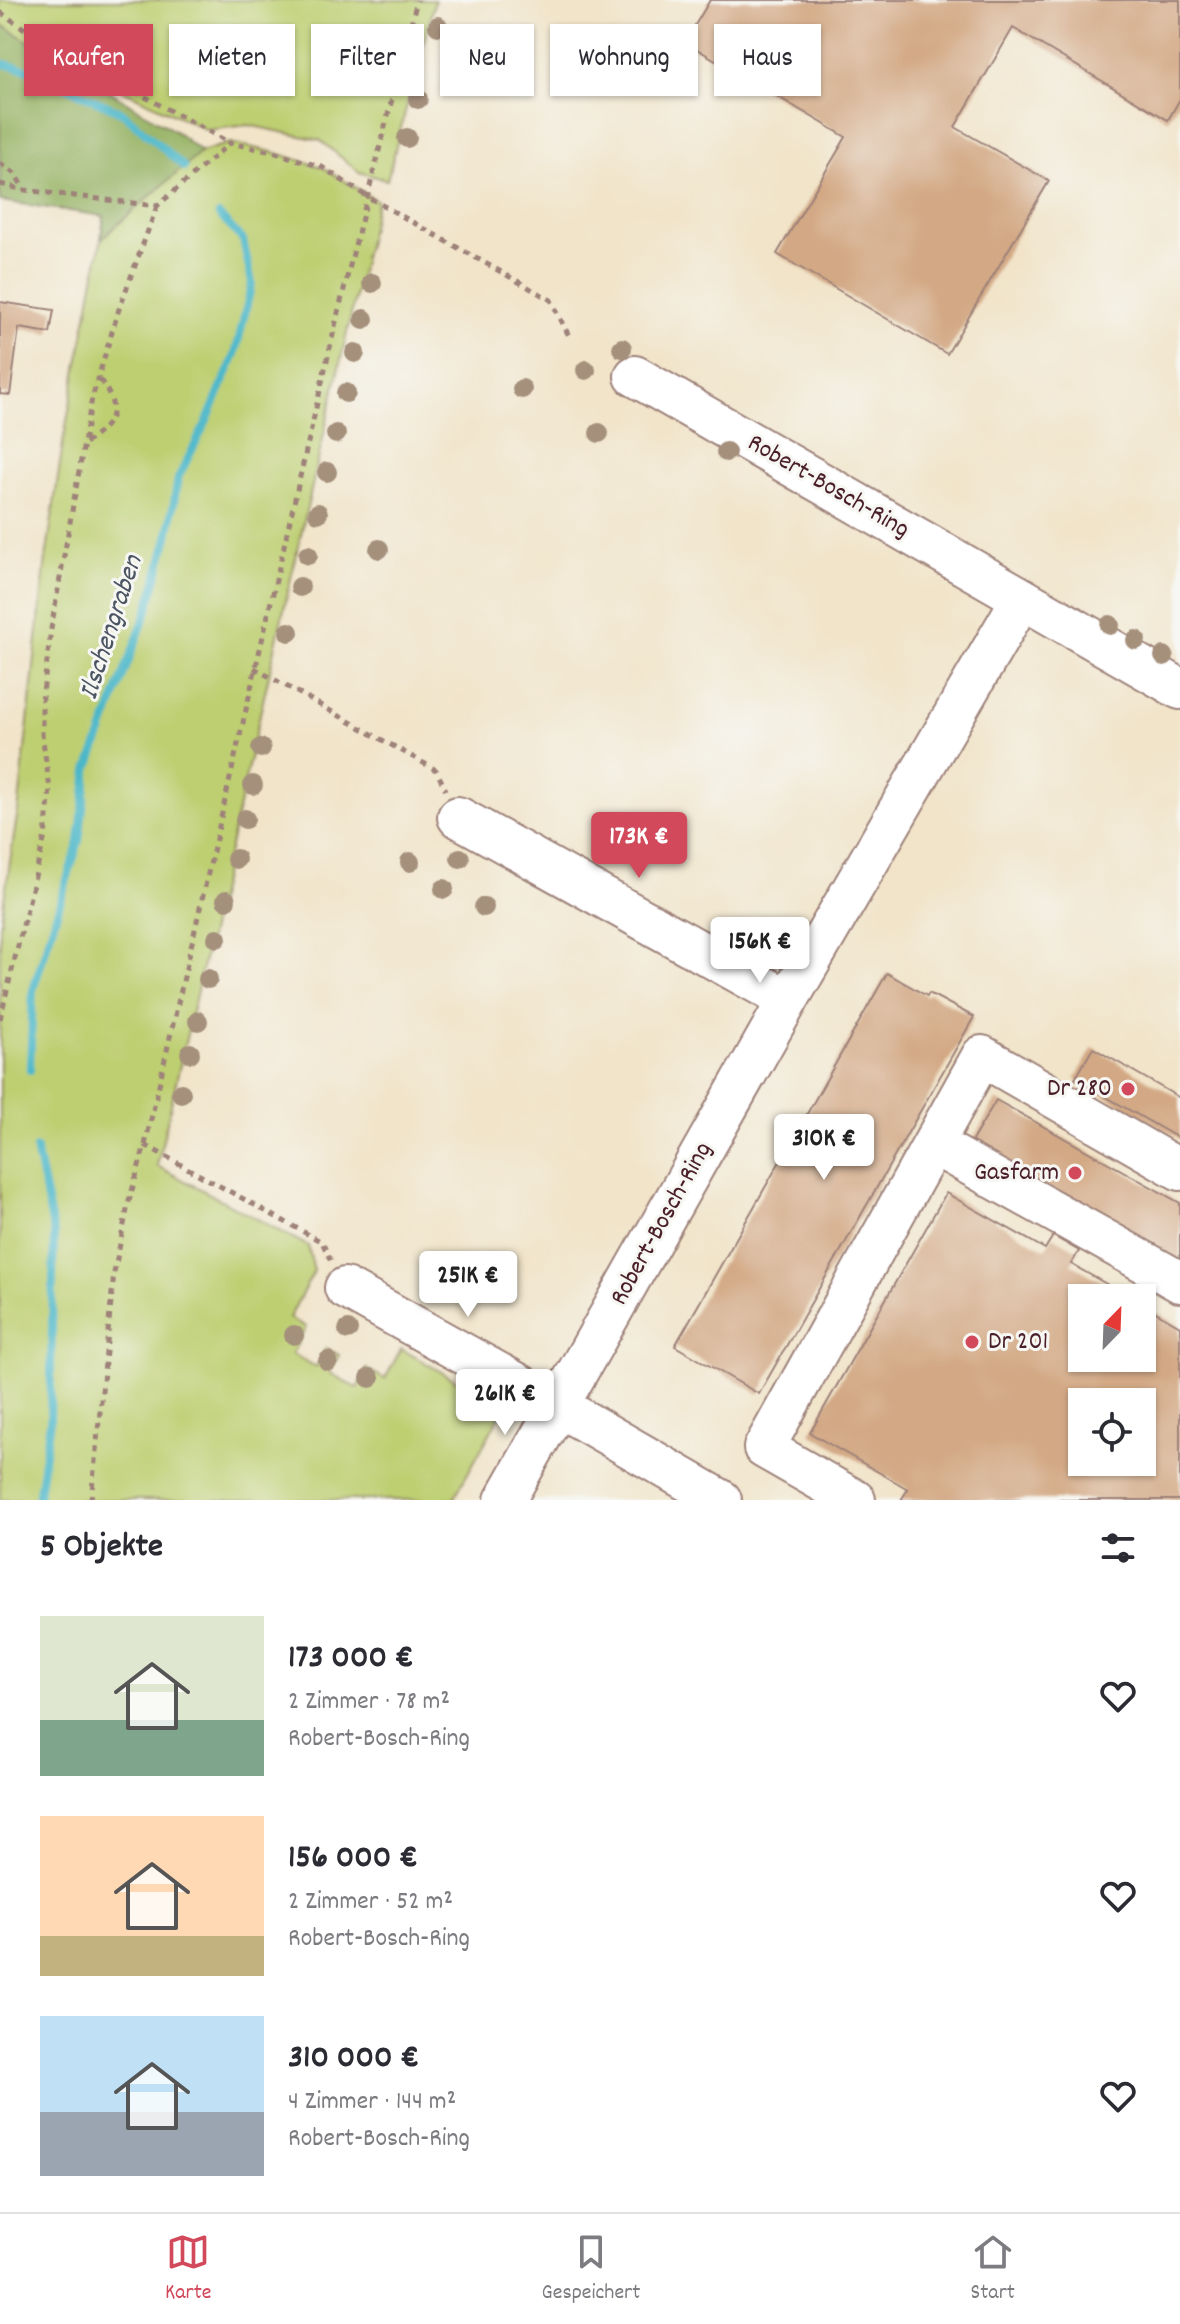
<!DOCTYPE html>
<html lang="de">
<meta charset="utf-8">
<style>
body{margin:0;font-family:Dekko,sans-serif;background:#f2f2f3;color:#2b2b33;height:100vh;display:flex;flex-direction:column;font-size:30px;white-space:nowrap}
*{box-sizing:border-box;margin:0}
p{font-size:26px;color:#7c7c81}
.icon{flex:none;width:44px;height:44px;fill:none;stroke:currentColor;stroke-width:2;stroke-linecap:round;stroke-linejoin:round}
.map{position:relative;height:1500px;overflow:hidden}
.panel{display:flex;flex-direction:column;background:#fff;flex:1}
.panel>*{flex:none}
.hud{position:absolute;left:24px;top:24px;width:1132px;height:72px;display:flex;gap:16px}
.needle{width:52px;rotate:23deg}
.tools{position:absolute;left:1068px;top:1284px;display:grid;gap:16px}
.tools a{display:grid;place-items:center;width:88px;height:88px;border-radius:0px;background:#fff;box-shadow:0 2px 6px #0004;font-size:40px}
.price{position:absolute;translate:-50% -68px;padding:0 18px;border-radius:8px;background:#fff;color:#222;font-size:26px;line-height:52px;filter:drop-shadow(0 2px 4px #0008)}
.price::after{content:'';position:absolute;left:50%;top:48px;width:24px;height:18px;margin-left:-12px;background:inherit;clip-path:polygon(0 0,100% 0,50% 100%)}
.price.on{background:#d1495b;color:#fff}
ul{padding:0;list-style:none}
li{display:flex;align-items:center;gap:24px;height:200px;padding:0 40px}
li span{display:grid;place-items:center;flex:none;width:224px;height:160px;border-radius:0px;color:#555}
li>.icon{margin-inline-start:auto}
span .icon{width:96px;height:96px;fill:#fffc;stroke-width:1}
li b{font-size:34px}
h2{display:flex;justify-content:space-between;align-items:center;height:96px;padding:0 40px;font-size:34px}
.chip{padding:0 28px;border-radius:0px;background:#fff;box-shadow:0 2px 6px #0004;font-size:28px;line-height:72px}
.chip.on{background:#d1495b;color:#fff}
.menu{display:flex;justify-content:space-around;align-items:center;height:112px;border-top:2px solid #e1e1e2;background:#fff;font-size:22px;color:#7c7c81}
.menu a{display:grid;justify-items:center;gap:4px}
.menu .on{color:#d1495b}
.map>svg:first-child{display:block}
</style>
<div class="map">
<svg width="1180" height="1500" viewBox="0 0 1180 1500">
<rect width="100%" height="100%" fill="#f6f6f2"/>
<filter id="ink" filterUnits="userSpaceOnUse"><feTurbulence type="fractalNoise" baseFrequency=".0125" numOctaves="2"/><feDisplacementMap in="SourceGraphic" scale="16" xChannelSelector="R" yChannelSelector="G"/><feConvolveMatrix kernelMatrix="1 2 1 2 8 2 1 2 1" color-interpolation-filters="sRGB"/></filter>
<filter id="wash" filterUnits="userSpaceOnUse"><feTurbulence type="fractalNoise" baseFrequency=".006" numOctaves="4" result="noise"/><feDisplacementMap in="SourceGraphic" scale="32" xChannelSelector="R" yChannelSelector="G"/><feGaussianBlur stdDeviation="1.8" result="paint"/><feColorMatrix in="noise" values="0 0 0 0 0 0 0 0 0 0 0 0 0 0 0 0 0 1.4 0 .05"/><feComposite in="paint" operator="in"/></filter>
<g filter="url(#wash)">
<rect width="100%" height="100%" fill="#f1e4c9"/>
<path fill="#becf72" stroke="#84774e" stroke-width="2" d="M0 0H435L387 180 359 172 320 140 248 125 207 130 49 55 0 24Z
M230 143 273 152 322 167 377 201 157 1166 308 1246 314 1271 289 1318 306 1327 292 1354 316 1367 326 1348 339 1355 330 1373 357 1388 367 1369 385 1379 401 1349 504 1408 453 1500H0V926L19 804 45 566 64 437 102 236 201 152Z"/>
<path fill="#96b264" stroke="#706848" stroke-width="2" d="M0 24 176 132 201 152 101 239 104 216 0 201Z"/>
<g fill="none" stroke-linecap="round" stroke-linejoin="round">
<path stroke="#4cb7c9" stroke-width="8" d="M0 63 29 70 123 113 184 167
M30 1070 33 990 79 841 88 770 148 609 168 537 178 478 207 421 235 355 252 283 243 240 219 215
M36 1149 54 1233 50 1421 38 1500"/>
</g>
<g id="blocks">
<path fill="#d3a985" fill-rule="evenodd" d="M710 0H1180V99L1168 120 1013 28 955 127 1049 181 947 354 777 254 846 137 685 42Z
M0 302 54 310 50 333 19 328 10 395 0 394Z
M887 973 927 996 929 993 974 1017 759 1394 675 1346Z
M1093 1048 1180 1098V1139L1075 1079Z
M996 1100 1180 1203V1262L970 1144Z
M946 1193 1045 1249 1053 1236 1079 1251 1071 1264 1131 1298H1082V1358H1142V1304L1180 1326V1500H901L908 1489 810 1433ZM1082 1402H1142V1462H1082Z"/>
</g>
</g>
<g filter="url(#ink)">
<use href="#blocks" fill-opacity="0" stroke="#9e827a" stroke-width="2"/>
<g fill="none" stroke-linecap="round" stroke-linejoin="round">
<g stroke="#9e827a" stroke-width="44">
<path id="minor" d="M635 376 1180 689
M458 817 788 1000
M933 1144 1180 1282
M345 1288 560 1407 721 1500
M505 1500 788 1000 1022 598
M855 1500 764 1448 982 1056 1180 1170"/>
</g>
<path stroke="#9e827a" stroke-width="5" stroke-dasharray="6 6" stroke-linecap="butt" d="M0 12 44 42 230 143
M0 163 14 173 25 190
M0 184 25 190 157 206 230 143 273 152 322 167 366 196 551 300 571 340
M85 443C115 423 122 409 99 378
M254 668 436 770 446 790
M0 1019 45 836 50 789 42 734V701L51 629 92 398 118 312 157 206
M145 1145 322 1242 331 1261
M91 1500 114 1273 128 1205 145 1145 338 313 417 0"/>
<use href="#minor" stroke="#fff" stroke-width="40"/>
</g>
<g fill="#a5907c">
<circle cx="438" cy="26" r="10"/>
<circle cx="418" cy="99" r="10"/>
<circle cx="407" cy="138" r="10"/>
<circle cx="372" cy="283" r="10"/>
<circle cx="364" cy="319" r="10"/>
<circle cx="622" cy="348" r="10"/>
<circle cx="355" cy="353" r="10"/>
<circle cx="586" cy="370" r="10"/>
<circle cx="522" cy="389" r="10"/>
<circle cx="346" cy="393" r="10"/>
<circle cx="599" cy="433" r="10"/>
<circle cx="336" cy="434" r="10"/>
<circle cx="726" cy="452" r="10"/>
<circle cx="327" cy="472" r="10"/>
<circle cx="318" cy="513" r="10"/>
<circle cx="379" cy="549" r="10"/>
<circle cx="308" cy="555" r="10"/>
<circle cx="300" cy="587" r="10"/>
<circle cx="1110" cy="625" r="10"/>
<circle cx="289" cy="632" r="10"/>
<circle cx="1136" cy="640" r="10"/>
<circle cx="1164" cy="656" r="10"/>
<circle cx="261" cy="748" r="10"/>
<circle cx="253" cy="785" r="10"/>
<circle cx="245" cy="819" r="10"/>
<circle cx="460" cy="858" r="10"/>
<circle cx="236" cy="859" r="10"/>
<circle cx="410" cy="862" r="10"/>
<circle cx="444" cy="889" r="10"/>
<circle cx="226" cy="900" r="10"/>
<circle cx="484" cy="907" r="10"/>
<circle cx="217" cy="938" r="10"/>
<circle cx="208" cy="979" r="10"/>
<circle cx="198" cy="1021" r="10"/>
<circle cx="190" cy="1053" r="10"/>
<circle cx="181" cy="1093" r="10"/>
<circle cx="348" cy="1330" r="10"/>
<circle cx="294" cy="1335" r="10"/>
<circle cx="328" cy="1361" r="10"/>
<circle cx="370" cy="1378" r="10"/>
</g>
</g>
<g fill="#d1495b" stroke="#f6f6f2" stroke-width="3">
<circle cx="1128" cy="1089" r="8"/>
<circle cx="1075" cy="1173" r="8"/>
<circle cx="972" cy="1342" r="8"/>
</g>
<g text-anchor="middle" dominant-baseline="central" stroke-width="6" stroke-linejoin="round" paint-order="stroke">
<g font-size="26" fill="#4a1f2b" stroke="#f6f6f2">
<text transform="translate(828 487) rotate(30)">Robert-Bosch-Ring</text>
<text transform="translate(662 1224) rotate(-61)">Robert-Bosch-Ring</text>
</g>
<g font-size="26" fill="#4a1f2b" stroke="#f6f6f2" text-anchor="end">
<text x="1112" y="1089">Dr 280</text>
<text x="1059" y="1173">Gasfarm</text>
<text x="988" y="1342" text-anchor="start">Dr 201</text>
</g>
<g font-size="28" font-style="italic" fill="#4b5462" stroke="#f6f6f2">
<text transform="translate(113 628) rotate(-72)">Ilschengraben</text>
</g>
</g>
</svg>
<div class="tools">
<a><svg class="needle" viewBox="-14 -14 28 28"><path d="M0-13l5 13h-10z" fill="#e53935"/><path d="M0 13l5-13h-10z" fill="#7c7c81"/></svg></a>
<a><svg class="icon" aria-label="locate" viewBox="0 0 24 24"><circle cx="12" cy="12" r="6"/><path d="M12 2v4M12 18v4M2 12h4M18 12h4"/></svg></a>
</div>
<b class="price on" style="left:639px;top:880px">173K €</b>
<b class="price" style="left:760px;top:985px">156K €</b>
<b class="price" style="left:824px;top:1182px">310K €</b>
<b class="price" style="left:468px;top:1319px">251K €</b>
<b class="price" style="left:505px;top:1437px">261K €</b>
<div class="hud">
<a class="chip on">Kaufen</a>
<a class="chip">Mieten</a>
<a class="chip">Filter</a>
<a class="chip">Neu</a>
<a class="chip">Wohnung</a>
<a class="chip">Haus</a>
</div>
</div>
<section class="panel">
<h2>5 Objekte<svg class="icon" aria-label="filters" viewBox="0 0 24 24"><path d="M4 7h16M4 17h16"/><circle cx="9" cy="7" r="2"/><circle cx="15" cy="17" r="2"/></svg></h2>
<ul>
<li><span style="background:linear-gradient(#dfe7d0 65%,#7fa58c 0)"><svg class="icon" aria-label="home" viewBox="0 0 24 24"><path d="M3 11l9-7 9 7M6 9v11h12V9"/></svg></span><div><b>173 000 €</b><p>2 Zimmer · 78 m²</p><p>Robert-Bosch-Ring</p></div><svg class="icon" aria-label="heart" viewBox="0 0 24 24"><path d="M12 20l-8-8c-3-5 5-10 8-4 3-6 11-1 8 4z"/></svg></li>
<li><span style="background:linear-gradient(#ffd9b3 75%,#c2b280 0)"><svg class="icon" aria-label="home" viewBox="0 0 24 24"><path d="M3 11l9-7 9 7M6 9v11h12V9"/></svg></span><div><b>156 000 €</b><p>2 Zimmer · 52 m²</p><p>Robert-Bosch-Ring</p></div><svg class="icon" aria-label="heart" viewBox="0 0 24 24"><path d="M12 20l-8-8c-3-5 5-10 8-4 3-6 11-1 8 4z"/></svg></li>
<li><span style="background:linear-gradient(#bfe0f5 60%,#9aa5b1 0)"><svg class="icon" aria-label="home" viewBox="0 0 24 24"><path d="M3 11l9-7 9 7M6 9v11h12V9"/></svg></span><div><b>310 000 €</b><p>4 Zimmer · 144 m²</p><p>Robert-Bosch-Ring</p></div><svg class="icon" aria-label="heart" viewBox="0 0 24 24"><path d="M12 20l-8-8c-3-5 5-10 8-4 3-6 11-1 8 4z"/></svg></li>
</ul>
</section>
<nav class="menu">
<a class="on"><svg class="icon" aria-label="map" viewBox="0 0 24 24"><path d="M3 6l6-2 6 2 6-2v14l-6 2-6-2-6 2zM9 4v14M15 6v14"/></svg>Karte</a>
<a><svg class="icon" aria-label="saved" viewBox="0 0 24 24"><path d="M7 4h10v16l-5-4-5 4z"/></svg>Gespeichert</a>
<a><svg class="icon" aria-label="home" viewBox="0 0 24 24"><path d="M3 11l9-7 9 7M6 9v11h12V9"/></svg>Start</a>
</nav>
